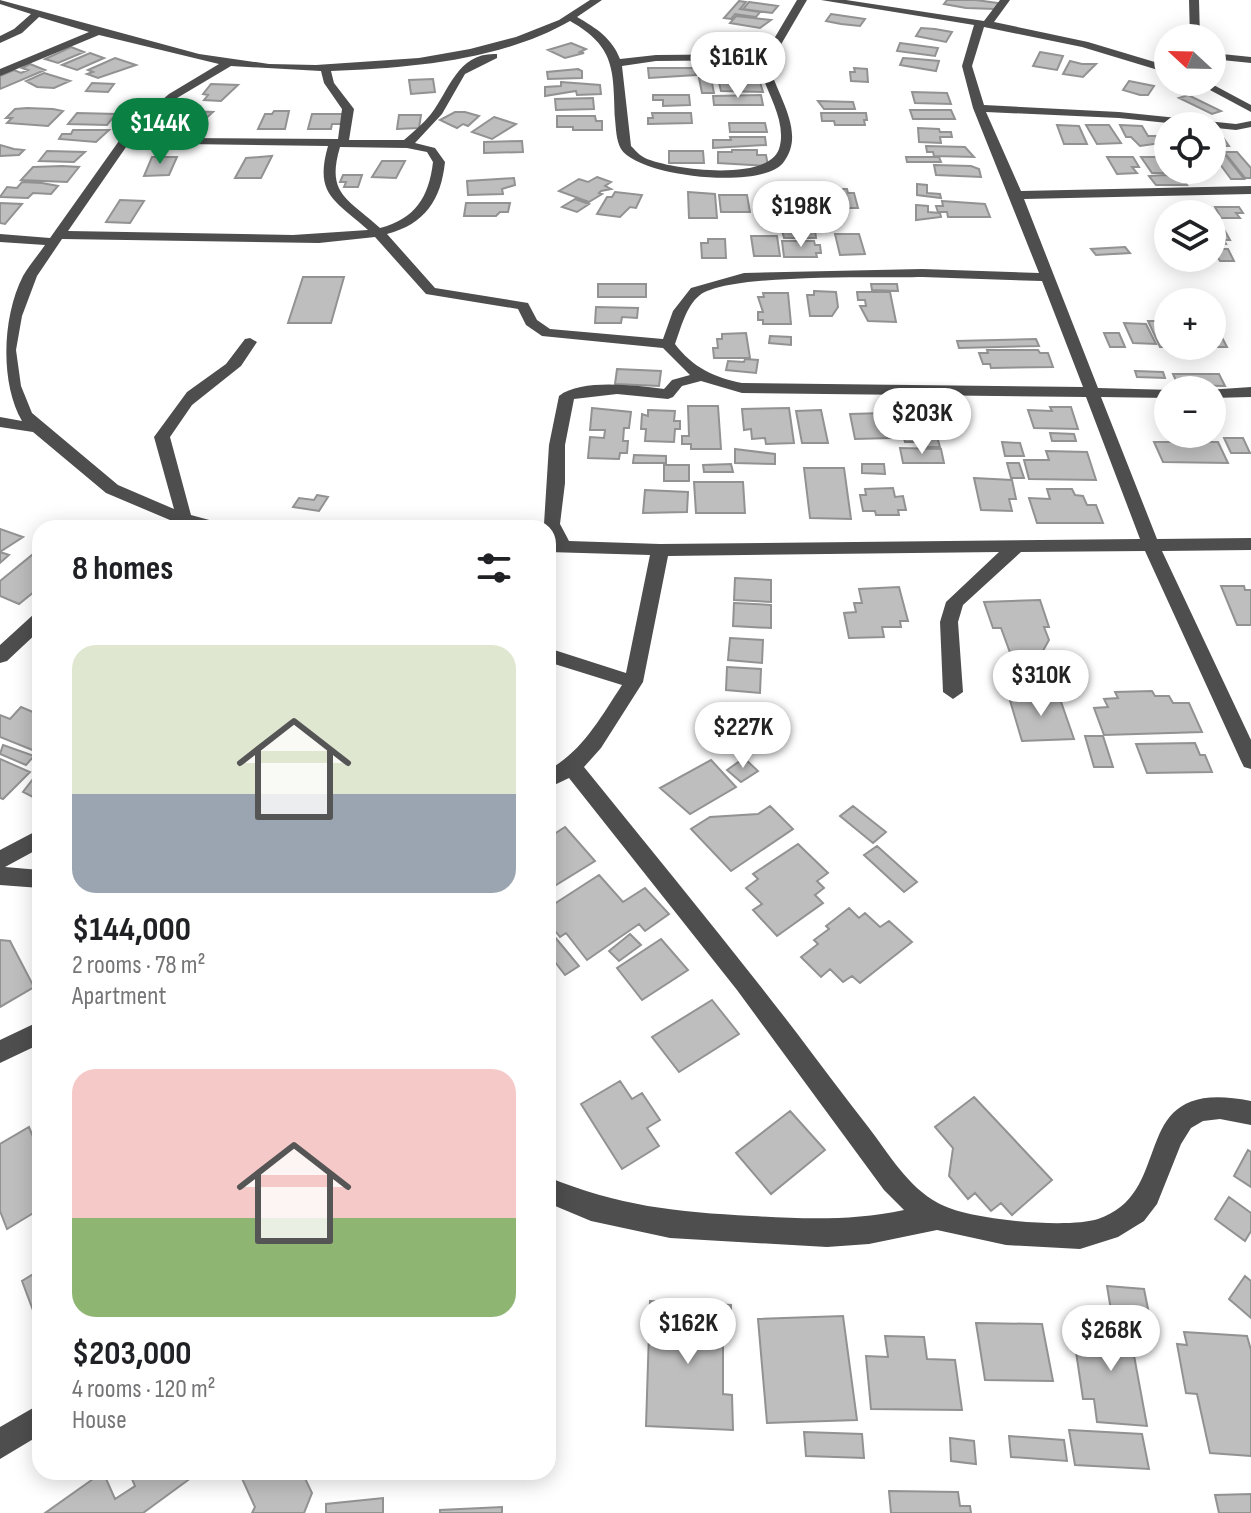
<!DOCTYPE html>
<meta charset="utf-8">
<style>
body{margin:0;font-family:"Sofia Sans Condensed",sans-serif;background:#f2f2f2;color:#202124;height:100vh;display:flex;flex-direction:column;font-size:30px;white-space:nowrap}
*{box-sizing:border-box;margin:0}
p{font-size:26px;color:#757577}
.icon{flex:none;width:44px;height:44px;fill:none;stroke:currentColor;stroke-width:2;stroke-linecap:round;stroke-linejoin:round}
.map{position:relative;flex:1;overflow:hidden}
.drawer{position:absolute;left:32px;top:520px;width:524px;height:960px;display:flex;flex-direction:column;background:#fff;border-radius:24px;box-shadow:0 4px 20px #0003}
.drawer>*{flex:none}
.needle{width:52px;rotate:292deg}
.buttons{position:absolute;left:1154px;top:24px;display:grid;gap:16px}
.buttons a{display:grid;place-items:center;width:72px;height:72px;border-radius:50%;background:#fff;box-shadow:0 4px 20px #0003;font-size:40px}
.price{position:absolute;translate:-50% -68px;padding:0 18px;border-radius:28px;background:#fff;color:#222;font-size:26px;line-height:52px;filter:drop-shadow(0 2px 4px #0008)}
.price::after{content:'';position:absolute;left:50%;top:48px;width:24px;height:18px;margin-left:-12px;background:inherit;clip-path:polygon(0 0,100% 0,50% 100%)}
.price.selected{background:#0b8043;color:#fff}
ul{padding:0;list-style:none}
li{display:grid;align-content:center;gap:16px;height:424px;padding:0 40px}
li span{display:grid;place-items:center;height:248px;border-radius:24px;color:#555}
li>.icon{margin-inline-start:auto}
span .icon{width:144px;height:144px;fill:#fffc;stroke-width:1}
li b{font-size:34px}
h2{display:flex;justify-content:space-between;align-items:center;height:96px;padding:0 40px;font-size:34px}
.map>svg:first-child{display:block}
</style>
<div class="map">
<svg width="1251" height="1513" viewBox="0 0 1251 1513">
<rect width="100%" height="100%" fill="#fff"/>
<path fill="#bebebe" stroke="#929292" stroke-width="2" d="M947 0H976L998 3 995 9 966 8 944 4Z
M739 1 746 2 740 9 760 12 756 17 735 14 731 19 724 18Z
M749 2 778 6 772 13 743 9Z
M831 14 865 19 860 26 841 24 826 21Z
M736 16 771 20 760 28 730 23Z
M921 28 935 29 952 32 946 42 916 36Z
M710 37 735 40 728 47H704Z
M571 43 586 49 580 52 584 53 565 58 548 50Z
M900 43 938 48 935 56 897 51Z
M71 47 84 52 58 63 45 59Z
M1040 52 1063 56 1057 70 1033 66Z
M90 53 104 58 77 70 62 65Z
M115 58 136 65 98 78 87 74 93 72 88 70Z
M903 58 917 59 939 61 936 71 900 65Z
M1070 61 1082 64H1096L1083 77 1063 74Z
M30 64 45 70 0 89V76L14 70 21 73 28 70 22 68Z
M709 66H757L759 76 711 77Z
M648 68H695L696 75 649 78Z
M854 68 867 69 868 82 851 81 850 72H855Z
M578 69 582 71V78L548 79 547 72Z
M44 73 70 81 54 88 37 87 26 81Z
M699 78H711L714 93H702Z
M433 79 435 92 411 94 409 80Z
M1129 81 1154 86 1148 95H1140L1123 90Z
M561 82 600 85 601 94 577 95 576 91 545 96V87L561 86Z
M760 82 763 92 721 91 719 83Z
M92 83 114 84 108 92 86 91Z
M211 84 238 85 221 101 204 100 208 95 203 94Z
M912 92 947 93 951 104 915 103Z
M653 95H689L690 105 663 106V100H653Z
M761 95 763 105H714L713 96Z
M1188 95 1221 111 1212 114 1179 98Z
M593 98 594 109 556 110 555 99Z
M818 101 853 102 855 109H824Z
M27 108 53 109 63 111 48 126 7 123 12 118H6L15 109Z
M910 110H951L955 119H913Z
M180 111 213 112 202 122 207 123 203 129H169Z
M274 111H289L285 129H258L265 114H272Z
M455 112H465L479 116 468 126 463 124 457 128 440 120Z
M77 113 116 114 107 125 68 124Z
M652 113H691L692 123 648 124V118H653Z
M821 113H866L867 120H864L865 125H835L834 121H822Z
M312 114H344L341 124H332L331 129H308Z
M399 115H421L419 128 397 129Z
M557 116H595L596 121H602V130H573V127H557Z
M494 117 516 124 492 139 472 132Z
M729 123H765L767 132H730Z
M1057 125 1079 126 1087 144H1064Z
M1086 125H1109L1121 143 1097 144Z
M1120 125 1142 126 1148 136H1157L1161 143 1140 146 1131 137H1126Z
M1212 126H1215L1229 146H1212Z
M918 128 939 129 940 132H951L952 137H940L941 143 919 142Z
M73 130H109L96 142 59 139 62 134H71Z
M730 137H765L766 145 713 148V140H731Z
M522 141 523 152 484 153V142Z
M0 145 14 149 24 150 19 155 0 156Z
M926 146 965 147 974 157 934 156 933 152H927Z
M732 150H757V155H766L768 166 718 163V152H732Z
M47 151 85 152 74 162 39 161Z
M669 151H703L704 163H669Z
M1224 152H1237L1251 168V178H1245Z
M272 156 261 178H235L246 158Z
M1214 156H1226L1244 179H1231Z
M152 157H177L169 175 144 176Z
M906 157H939L941 162H907Z
M1107 157H1133L1139 167H1132L1137 173 1117 174Z
M1141 157H1162L1168 160V170L1178 173H1152Z
M382 161H405L396 178 372 177Z
M934 165 971 166 979 169 981 177 936 175Z
M62 166 79 167 67 182 21 180 33 167Z
M343 175H362L358 187H344L346 182H340Z
M1164 175 1181 176 1187 185H1156L1149 176Z
M597 177 611 182 605 186 611 189 601 191 599 193 602 194 589 202 559 191 579 179 588 182Z
M514 178 515 185 502 189 503 194 468 195 467 181Z
M22 182 42 183 58 186 51 194 33 193 28 198 0 197 7 187 17 188Z
M917 184 927 185V193L940 194 941 198 917 195Z
M834 189H847L848 193H854L858 208H834L827 192H834Z
M615 192 642 195 636 208 630 207 620 217 597 214 607 197H612Z
M688 192 715 194 717 218H689Z
M719 195H747L750 212H721Z
M575 199 589 204 577 212 562 207Z
M120 200 144 201 130 223 106 222Z
M942 201 985 204 990 217H948L947 212H938L936 206H943Z
M0 203 22 204 5 224 0 223Z
M466 203H510L508 212H500L496 216H464Z
M916 205 928 206V212L940 213 941 217 916 220Z
M1215 207H1239L1243 213H1236L1240 218H1221Z
M1212 220H1219L1230 240H1224L1226 244 1212 243V227L1216 228Z
M782 230H815L816 238H784Z
M835 234H859L865 254 840 255Z
M751 236H777L780 256H754Z
M708 239H725L726 258H702L701 243H708Z
M782 241H814L815 245H820L821 253H816L817 257H784Z
M1125 247 1130 253 1096 255 1091 249Z
M1213 249H1228L1234 261H1220Z
M303 277H344L331 323H288Z
M598 284H646V297H598Z
M871 284H897L898 291 872 290Z
M814 291 836 292 838 307 832 316H810L807 295H814Z
M857 292H890L896 322 868 321 860 306H866L865 300H858Z
M763 293H788L791 324H763V320H758V312H763L758 297H764Z
M596 307 638 308 637 318 622 317 621 323H595Z
M1148 321H1168V346H1212L1214 322 1227 347H1160Z
M1124 323 1146 324 1156 344 1133 343Z
M746 333 750 358H714L713 348H718L717 339H722V334Z
M1104 333H1119L1125 347H1110Z
M770 336 791 337V345L769 343Z
M1036 339 1039 346 959 348 957 341Z
M987 350H1038L1040 353H1048L1053 367 991 368 990 364H983L979 353H988Z
M745 359 758 360 756 373 726 370 728 361 744 362Z
M617 369 661 371 659 386 615 384Z
M1135 371 1163 372 1165 378 1137 377Z
M1173 374H1219L1225 386 1178 385Z
M688 406H718L721 449H691V444H682V436H689Z
M1050 407H1071L1078 429 1034 428 1028 410 1052 411Z
M592 408 631 412 629 428H624L623 441H628L627 453H620L619 459 588 458 590 437 604 438 605 430H590Z
M789 408 794 443 766 444 765 438 752 439 751 429 744 430 742 409Z
M648 410 675 411 674 421H680V429H675L674 442 645 441 646 429H641L642 414 648 416Z
M821 410 828 443H802L796 411Z
M885 413 891 438 855 439 850 414Z
M898 413H930L940 447H919L918 442H905Z
M1050 433 1074 434 1076 441H1052Z
M1224 438H1243L1250 453H1231Z
M1002 442 1020 443 1024 456H1005Z
M1154 442H1218L1228 463 1163 462Z
M900 448 941 449 944 463H903Z
M735 449 775 454V464L735 463Z
M1046 451 1087 452 1096 480 1029 479 1024 460H1049Z
M634 455 666 456V463H633Z
M1007 463H1019L1024 478H1011Z
M731 464 733 472H704L703 465Z
M862 464H884L885 474 862 473Z
M664 465H689V481H664Z
M804 468H844L851 519 810 518Z
M974 478 1012 480 1016 499H1009L1012 511 981 510Z
M694 482H743L745 513H696Z
M893 488 895 497 903 496 906 510H898L899 515H876L875 511H863L860 495H866L865 489Z
M1047 489H1072L1075 495 1083 496 1087 505H1096L1103 523H1037L1029 498 1050 499Z
M645 490 688 492 687 512 643 513Z
M317 495 328 497 319 511 293 507 299 498 314 500Z
M0 529 23 537 0 552 9 555 0 563Z
M32 555 40 558V587L19 604 0 596V581Z
M735 578 771 580V602L734 600Z
M1221 586H1244L1245 590H1251V625H1237Z
M899 587 908 621H900L901 627H882L884 637 849 638 844 613 856 612 854 603H862L859 589Z
M1040 600 1049 627H1044L1049 640 1039 658H1012L1001 628H993L984 602Z
M734 603 771 605V628L733 626Z
M730 638 763 640 762 663 728 660Z
M727 667 761 669 760 693 726 690Z
M1152 691 1155 696H1169L1173 703H1189L1202 732 1104 735 1094 708 1108 707 1104 699 1118 698 1115 692Z
M1059 696 1074 739 1022 741 1009 697Z
M21 707 40 715V746L35 751 0 737V715L10 719Z
M1085 736H1103L1113 767H1094Z
M1195 743 1200 755H1205L1212 772 1147 773 1136 744Z
M3 745 34 756 26 765 0 754Z
M744 758 758 771 741 782 727 770Z
M0 759 30 772 3 799 0 798Z
M711 760 736 787 690 814 660 788Z
M40 770V790L33 797 23 792Z
M770 806 793 829 731 871 691 829 710 817 758 814Z
M853 806 886 832 873 843 840 816Z
M565 827 595 861 548 890V838Z
M798 844 828 873 817 881 824 888 815 895 823 903 777 936 753 910 762 904 746 888 758 879 753 874Z
M877 846 917 882 904 892 864 855Z
M599 875 623 902 645 888 669 914 645 931 639 924 587 960 566 933 560 937 548 922V908Z
M849 908 859 918 865 913 880 927 889 921 912 942 860 983 852 976 843 982 830 969 821 977 801 957 818 944 814 940 829 929 826 926Z
M630 934 641 945 619 961 609 951Z
M554 936 579 966 565 975 548 953V940Z
M661 939 688 970 642 1000 617 968Z
M0 940 10 941 34 987 0 1007Z
M712 1000 739 1034 679 1072 652 1037Z
M620 1081 632 1099 642 1093 660 1120 647 1128 659 1146 622 1169 581 1104Z
M974 1097 1052 1180 1012 1215 1001 1203 991 1211 975 1193 968 1199 949 1176 953 1148 935 1127Z
M790 1111 825 1150 771 1194 736 1153Z
M29 1127 40 1154V1209L7 1229 0 1211V1144Z
M1248 1150 1251 1152V1187L1234 1176Z
M1229 1197 1251 1213V1231L1245 1241 1215 1219Z
M40 1270V1329L22 1281Z
M1245 1276 1251 1281V1318L1229 1299Z
M1107 1286 1144 1289 1150 1319 1112 1316Z
M650 1301 731 1305V1336H723V1394L732 1395 733 1430 646 1426Z
M843 1316 857 1420 767 1423 758 1319Z
M1083 1320 1128 1323 1147 1426 1097 1422 1094 1399H1083L1075 1345 1087 1346Z
M976 1323 1042 1324 1053 1381 985 1380Z
M1184 1332 1247 1336 1251 1350V1456L1210 1453 1197 1394 1186 1393 1177 1344 1187 1345Z
M885 1336 924 1337 927 1359 955 1360 962 1410 871 1409 866 1356 888 1357Z
M1069 1430 1142 1434 1149 1469 1075 1465Z
M804 1432 862 1434 864 1458 806 1456Z
M1009 1436 1064 1440 1067 1461 1011 1457Z
M950 1438 974 1441 976 1464 951 1461Z
M103 1472 115 1499 135 1486 129 1472H199L143 1513H45Z
M239 1472H302L312 1493 304 1513H252L255 1507Z
M889 1491 958 1492 960 1506H970L971 1513H891Z
M1251 1494V1513H1219L1215 1495Z
M383 1498V1513H326V1504Z
M502 1507V1513H440V1510Z"/>
<g fill="none" stroke-linecap="round" stroke-linejoin="round">
<path fill="#4e4e4e" fill-rule="evenodd" d="M0 0 199 54 269 64 316 65 419 58 470 49 516 37 559 20 590 0H602L577 17C596 28 612 38 620 59L656 55 765 54 797 0H807L769 65C777 96 807 133 783 163 761 190 639 177 621 149 616 140 616 128 615 119 613 70 616 47 570 21 500 61 409 68 331 71L334 83 354 109 349 140H404C413 132 423 124 431 114 450 89 458 52 497 54V58L465 74 442 114 415 143 435 148 445 162C441 200 425 224 387 234L435 288 528 303 537 320 550 329 663 339 673 311 691 288 744 273 922 269 1039 273 973 108 962 66 974 25 821 0H846L984 21 1000 0H1010L994 22 1088 42 1168 66V73L1082 47 984 27 972 66 984 105 1119 112 1236 124 1251 121V127L1236 130 1119 118 986 112 1021 191 1251 186V194L1024 199 1098 388 1173 390H1168V398L1101 397 1157 539 1251 538V550L1162 551 1251 740V769L1244 767 1241 761 1145 551 1021 552 963 605 958 622 963 692 953 699 943 692 940 622 946 602 999 552 668 556 643 682 601 748 584 767C655 855 727 942 796 1032 820 1064 844 1096 869 1128 889 1154 908 1187 938 1203 967 1220 1067 1229 1098 1219 1180 1192 1122 1075 1251 1101V1125L1220 1119 1203 1121 1191 1128 1181 1144 1157 1204 1144 1221 1118 1237 1080 1249 1006 1245 937 1230 869 1244 827 1247 670 1238 591 1221 548 1203V1177C618 1206 676 1212 752 1216 804 1219 852 1221 904 1210L884 1190 737 990 569 778 548 788V770C582 752 601 717 622 685L548 662V648L626 673 650 555 548 552V540H552L544 524 549 445 559 396C582 378 637 386 664 389L672 380 690 375 663 348 542 336 526 325 518 309 426 294 375 237 319 243 62 239 37 276 22 316 16 350 21 386 32 413 118 485 174 509 154 437 187 392 226 364 245 339 250 338 257 342 241 366 192 405 170 437 191 515 224 524 226 528H198L177 523 106 493 33 432 0 427V417L22 421C0 383 2 317 23 276 29 266 38 255 45 245L0 242V234L50 238 126 131 169 94 219 64 99 35 0 76V69L89 32 39 17 22 33 0 43V36L14 29 31 14 0 4ZM762 60 759 65C765 91 788 121 779 149 768 182 671 170 645 158 639 155 636 151 631 146L622 66 656 61ZM231 66 321 71 324 83 342 109 338 139 185 138 139 131 177 98ZM133 137 185 144 328 146C314 195 335 200 368 230L293 235 68 231ZM340 147 407 148 427 152 433 162C429 197 415 219 380 228 347 198 326 194 340 147ZM922 277 1042 281 1083 387 742 383C715 378 692 367 675 344 681 328 686 306 700 295 729 273 879 278 922 277ZM701 381 742 393 1086 397 1140 539 660 544 569 541 560 524 565 483V445L574 399 617 394 668 399 673 397 682 386Z
M1189 0H1199L1200 38H1190Z
M1212 53 1251 57V63L1212 59Z
M1195 82H1208L1251 105V112Z
M1251 387V397L1212 398V390H1207Z
M40 613V630L7 661 0 663V645L34 614Z
M40 829V848L5 867 40 870V888L0 885V850Z
M40 1021V1044L0 1063V1040Z
M40 1404V1435L0 1459V1427Z"/>
</g>
</svg>
<div class="buttons">
<a><svg class="needle" viewBox="-14 -14 28 28"><path d="M0-13l5 13h-10z" fill="#e53935"/><path d="M0 13l5-13h-10z" fill="#757577"/></svg></a>
<a><svg class="icon" aria-label="locate" viewBox="0 0 24 24"><circle cx="12" cy="12" r="6"/><path d="M12 2v4M12 18v4M2 12h4M18 12h4"/></svg></a>
<a><svg class="icon" aria-label="layers" viewBox="0 0 24 24"><path d="M12 4l9 5-9 5-9-5zM3 14l9 5 9-5"/></svg></a>
<a>+</a>
<a>−</a>
</div>
<b class="price" style="left:738px;top:100px">$161K</b>
<b class="price selected" style="left:160px;top:166px">$144K</b>
<b class="price" style="left:801px;top:249px">$198K</b>
<b class="price" style="left:922px;top:456px">$203K</b>
<b class="price" style="left:1041px;top:718px">$310K</b>
<b class="price" style="left:743px;top:770px">$227K</b>
<b class="price" style="left:688px;top:1366px">$162K</b>
<b class="price" style="left:1111px;top:1373px">$268K</b>
<section class="drawer">
<h2>8 homes<svg class="icon" aria-label="filters" viewBox="0 0 24 24"><path d="M4 7h16M4 17h16"/><circle cx="9" cy="7" r="2"/><circle cx="15" cy="17" r="2"/></svg></h2>
<ul>
<li><span style="background:linear-gradient(#dfe7d0 60%,#9aa5b1 0)"><svg class="icon" aria-label="home" viewBox="0 0 24 24"><path d="M3 11l9-7 9 7M6 9v11h12V9"/></svg></span><div><b>$144,000</b><p>2 rooms · 78 m²</p><p>Apartment</p></div></li>
<li><span style="background:linear-gradient(#f6c9c9 60%,#8fb573 0)"><svg class="icon" aria-label="home" viewBox="0 0 24 24"><path d="M3 11l9-7 9 7M6 9v11h12V9"/></svg></span><div><b>$203,000</b><p>4 rooms · 120 m²</p><p>House</p></div></li>
</ul>
</section>
</div>
